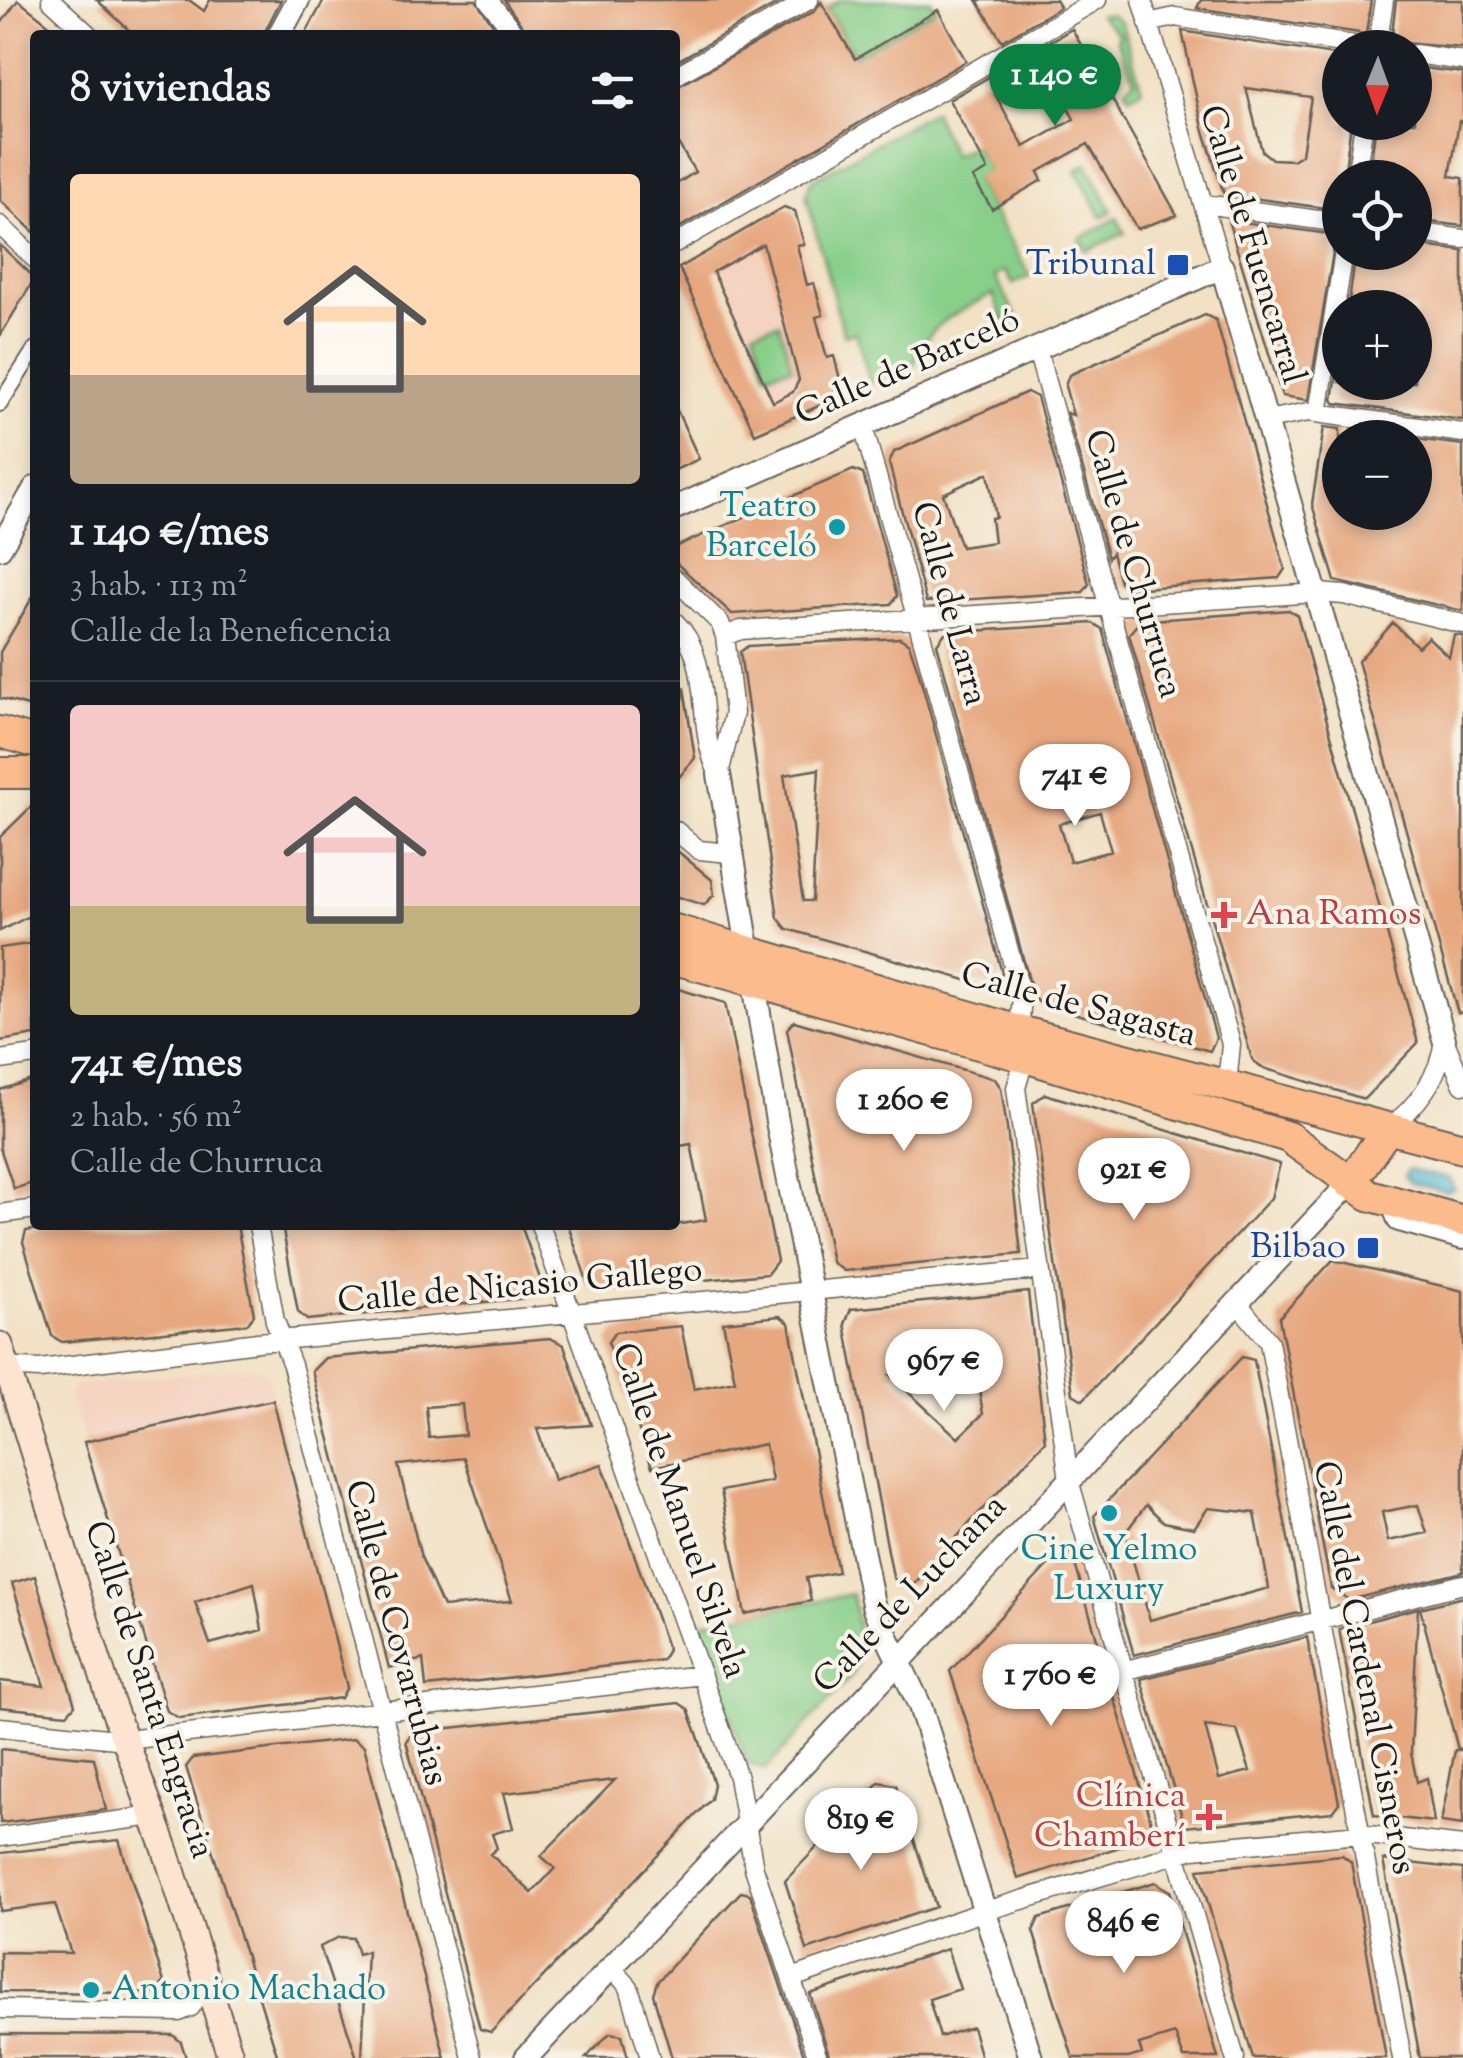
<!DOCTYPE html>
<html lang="es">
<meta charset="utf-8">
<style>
body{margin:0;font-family:"Sorts Mill Goudy",serif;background:#20242c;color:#f1f3f6;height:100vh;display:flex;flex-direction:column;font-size:38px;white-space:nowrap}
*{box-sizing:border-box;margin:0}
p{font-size:32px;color:#9ea1a6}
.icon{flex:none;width:55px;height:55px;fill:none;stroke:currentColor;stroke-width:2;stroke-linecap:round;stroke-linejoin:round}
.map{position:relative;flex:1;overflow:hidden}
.sheet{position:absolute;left:30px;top:30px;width:650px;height:1200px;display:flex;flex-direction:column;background:#171b24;border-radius:10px;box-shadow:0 5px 15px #0003}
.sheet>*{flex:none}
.needle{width:65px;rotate:181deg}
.tools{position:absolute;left:1322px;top:30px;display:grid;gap:20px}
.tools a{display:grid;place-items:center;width:110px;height:110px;border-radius:50%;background:#171b24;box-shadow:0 5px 15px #0003;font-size:50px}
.price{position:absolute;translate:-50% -85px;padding:0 22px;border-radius:35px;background:#fff;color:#222;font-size:32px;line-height:65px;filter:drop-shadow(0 2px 5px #0008)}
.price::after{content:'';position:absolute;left:50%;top:60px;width:30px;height:22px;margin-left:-15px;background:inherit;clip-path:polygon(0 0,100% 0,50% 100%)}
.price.active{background:#0b8043;color:#fff}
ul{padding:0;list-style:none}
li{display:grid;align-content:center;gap:20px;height:530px;padding:0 40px}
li+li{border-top:2px solid #363941}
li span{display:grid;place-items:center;height:310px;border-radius:10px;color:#555}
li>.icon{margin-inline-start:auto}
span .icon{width:180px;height:180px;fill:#fffc;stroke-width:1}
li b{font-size:42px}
h2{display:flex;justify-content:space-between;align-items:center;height:120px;padding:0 40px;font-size:42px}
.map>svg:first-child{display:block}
</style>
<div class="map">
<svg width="1463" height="2058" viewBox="0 0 1463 2058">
<rect width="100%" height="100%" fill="#f7f3e8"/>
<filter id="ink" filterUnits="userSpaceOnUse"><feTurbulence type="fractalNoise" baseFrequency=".01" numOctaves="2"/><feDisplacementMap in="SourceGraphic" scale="20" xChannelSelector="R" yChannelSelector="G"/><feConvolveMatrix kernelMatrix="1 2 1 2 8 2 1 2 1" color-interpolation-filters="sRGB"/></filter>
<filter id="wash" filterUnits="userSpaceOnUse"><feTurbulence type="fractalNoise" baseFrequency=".0048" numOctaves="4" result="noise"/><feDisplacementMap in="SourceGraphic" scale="40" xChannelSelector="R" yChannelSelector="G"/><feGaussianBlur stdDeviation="2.25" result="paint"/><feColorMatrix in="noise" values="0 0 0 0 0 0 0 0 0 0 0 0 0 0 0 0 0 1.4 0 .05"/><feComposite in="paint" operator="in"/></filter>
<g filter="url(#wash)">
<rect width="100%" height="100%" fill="#f2e1c4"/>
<path fill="#f5d3c1" d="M783 207 795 211 842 387 786 420 713 248Z
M256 1367 267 1375 273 1400 85 1442 70 1396 77 1385Z"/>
<path fill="#88cf8a" stroke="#527653" stroke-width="2.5" d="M840 0H931L936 9 855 56 827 8Z
M1110 14 1121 22 1142 89 1129 96 1125 89 1134 80 1117 39 1120 35 1099 15Z
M933 111 953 155 974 145 988 170 974 179 1030 276 1013 284 1005 271 995 276 1017 318 1005 324 993 294C955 314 928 322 914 364L870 383 856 332 844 335 806 195 811 181Z
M1087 164 1112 211 1102 217 1076 170Z
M1117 218 1125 233 1086 251 1079 239Z
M779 323 792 367 766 373 754 330Z
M852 1594C856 1622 865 1649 852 1675L766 1769 747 1763 698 1623Z"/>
<path fill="#51b7cf" stroke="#366a76" stroke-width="2.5" d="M1409 1169 1450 1178 1454 1189 1446 1192 1410 1183 1404 1175Z"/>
<g id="blocks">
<path fill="#e7a880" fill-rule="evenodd" d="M18 0 62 35H35V233L0 200V25Z
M97 0H189L204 11 210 0H281L263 35H134Z
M324 0H476L500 35H305Z
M504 0H784L675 62V35H528Z
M977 0H1056L1060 7 1002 41Z
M1201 0H1371L1366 34 1197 8Z
M1396 0H1463V48L1391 42Z
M821 2 855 59 938 10 966 61 675 230V185L695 172 675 138V88L815 11Z
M1072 29 1117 108 1177 215 1137 229 1088 144 1038 172 1042 180 992 209 973 178 988 170 949 100ZM1044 66 1074 119 1024 147 995 94Z
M1182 31 1340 56V122H1351L1344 178H1340L1339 210 1224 194 1203 128ZM1246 88 1311 97 1302 154 1292 160 1272 159 1262 151Z
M1415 67 1463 73V122L1459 121 1450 176 1463 178V226L1415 220V178H1369L1376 122H1415Z
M784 207 795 211 804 244 797 245 807 285 814 283 823 315 816 317 827 358 834 356 842 387 837 398 755 434 679 268ZM763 244 799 380 793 392 773 402 713 272Z
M1228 220 1336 235 1308 400 1282 396Z
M0 245 35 278 0 336Z
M1415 245 1463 251V420L1335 403 1333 399 1340 355V382H1415V308H1348L1356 252H1415Z
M1205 315 1216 320 1285 569 1279 578 1129 589 1120 582 1112 553 1108 558 1067 413 1073 415 1065 386 1069 375Z
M1027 392 1037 397 1089 584 1083 592 926 602 889 463 894 452ZM988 473 996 517 991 518 994 542 961 547 943 494Z
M675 406 699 459 675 470Z
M1324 427 1340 429V512H1415V439L1463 445V611L1335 581 1312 504Z
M853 470 863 474 897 596 891 604 732 614 675 562V547Z
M35 593V708L0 698V652Z
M1289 610 1297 615 1418 1043 1364 1099 1260 1067 1252 1059 1129 634 1140 621Z
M1093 623 1102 629 1216 1038 1210 1051 1041 1004 1034 998 937 644 945 633ZM1100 812 1111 851 1070 862 1059 824Z
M1393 623 1418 647 1428 637 1449 657 1454 635 1463 636V1012L1458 1013 1358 661Z
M900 638 909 644 918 670 1002 973 994 988 787 929 778 918 740 652 748 646ZM819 769 812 901H803L784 775Z
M684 688 695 758 675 782V689Z
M35 803V913L0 931V837Z
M675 849 712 880 714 895 704 905 675 896Z
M35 943V1035L0 1041V948Z
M675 988 725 1003 777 1261 767 1274 599 1290 588 1284 568 1225H675L706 1220 691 1144 675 1147Z
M794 1021 995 1079 1001 1088 1007 1128 1021 1254 844 1271 832 1262 787 1029Z
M35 1079V1182L14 1189 0 1148V1090Z
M1045 1094 1280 1164 1271 1198 1083 1400 1073 1394 1033 1103Z
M65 1225H237L254 1315 247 1324 62 1342 52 1336 23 1242 26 1231Z
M282 1225H521L543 1287 536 1297 307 1320 298 1312Z
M1333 1260 1463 1291V1572L1349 1600 1331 1588 1279 1318ZM1418 1505 1427 1533 1388 1541 1382 1512Z
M1028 1292 1045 1441 913 1585 900 1586 893 1577 845 1324 851 1309ZM961 1347 967 1386 978 1384 983 1414 958 1438 890 1375 909 1372 907 1359Z
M780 1316 789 1323 838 1572 806 1578 811 1601 745 1614 721 1491 772 1481 765 1444 652 1467 608 1342 615 1332 681 1326 694 1389 735 1381 723 1322Z
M550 1338 564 1345 591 1425 537 1429 554 1480 602 1464 668 1650 662 1660 426 1687 423 1659 389 1668 312 1371 325 1358ZM462 1404 465 1435 429 1438 426 1407ZM464 1458 512 1601 443 1607 421 1557 398 1465Z
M1242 1357 1254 1360 1302 1612 1134 1655 1094 1516ZM1146 1505 1164 1522 1194 1528 1208 1508 1255 1513 1269 1588 1150 1620 1125 1533Z
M273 1400 347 1687 341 1698 179 1718 167 1711 84 1442ZM254 1583 262 1630 210 1644 195 1602Z
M1060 1552 1072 1554 1155 1836 1018 1879 950 1671Z
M35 1576 75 1705 67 1714 0 1707V1681L44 1686 12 1583Z
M1463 1597V1748L1458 1749 1420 1608Z
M1418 1608 1411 1753 1417 1782 1427 1778 1434 1822 1374 1815 1339 1629Z
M1307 1637 1339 1803 1332 1812 1185 1827 1141 1679ZM1205 1726 1237 1730 1250 1771 1219 1779Z
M679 1703 688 1709 697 1733 714 1784 711 1799 491 2032 480 2029 406 1741 413 1732ZM615 1780 541 1856 555 1868 532 1893 490 1854 497 1848 492 1834 513 1828 504 1793Z
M354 1739 364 1746 445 2058H362L367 1951 358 1954 353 1938 339 1937 320 1947 357 2058H278L186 1767 193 1758Z
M0 1749 94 1758 106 1810 0 1823Z
M1455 1750H1463V1825L1441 1822Z
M879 1782 896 1785 936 1907 807 1950 785 1881Z
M119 1840 164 1982 156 1993 0 1992V1952L71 1953 55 1904 0 1911V1853Z
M1342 1855 1351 1862 1386 2058H1253L1198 1869Z
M1383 1860 1463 1869V2058H1420Z
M1155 1882 1170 1891 1218 2058H1184L1175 2034 1139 2045 1142 2054 1128 2058H1073L1033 1931 1039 1918Z
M741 1892 750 1894 805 2058H672L653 1994 657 1982Z
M947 1949 960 1989 929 1999 940 2037 972 2027 981 2058H830L810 1994Z
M610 2033 622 2035 628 2058H586Z
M0 2034 173 2035 181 2042 186 2058H0Z"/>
</g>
</g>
<g filter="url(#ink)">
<use href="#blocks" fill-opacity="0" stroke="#676157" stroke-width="2.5"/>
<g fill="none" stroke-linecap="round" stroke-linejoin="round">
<g stroke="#676157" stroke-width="18">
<path id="pedestrian" d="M0 404 35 349"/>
</g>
<g stroke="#676157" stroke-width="21">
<path id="minor" d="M51 0 89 35
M488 0 516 35
M1142 0 1222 267
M1148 23 1175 17 1372 48
M1377 48 1384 0
M1415 54 1463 61
M675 76 809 0
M1356 178 1364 122
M1204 204 1340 223
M0 225 35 259
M1415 232 1463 239
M675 244 1097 0
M1037 350 1231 1044 1227 1085
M1318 413 1344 252
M1267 420 1309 412 1463 433
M863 426 1022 997 1019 1031
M675 579 720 623 725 636 734 713 719 774
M675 622C715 661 694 728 719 774
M725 636 741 630 1318 593 1344 595 1463 624
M675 830 699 850 730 853
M1446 1044 1463 1085
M1025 1057 1016 1088 1069 1480 1235 2058
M0 1060 35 1055
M1386 1131C1417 1106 1440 1078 1444 1039
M0 1214 35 1209
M258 1225 275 1321 292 1365 472 2058
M540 1225 738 1777 754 1868 818 2058
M1236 1301 1269 1342 1402 2058
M0 1367 40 1369 258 1342 1038 1270
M1123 1671 1463 1584
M0 1727 126 1740 702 1675
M0 1837 153 1816
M611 1967 629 1987 650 2058
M792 1978 985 1911 1193 1849 1360 1834 1463 1846
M0 2009 179 2012 191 2007 206 1980"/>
</g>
<g stroke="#676157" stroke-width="26">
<path id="tertiary" d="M279 35 298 0
M675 508 1222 267 1444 1039
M0 548 35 488
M719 774 777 1121 874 1609 920 1706 1031 2058
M1392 1202 1399 1220 1463 1238
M526 2058 1350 1183"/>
</g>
<g stroke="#676157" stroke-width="29">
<path id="secondary" d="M0 1345 111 1702 165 1848 231 2058"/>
</g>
<g stroke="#676157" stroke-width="34">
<path id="primary" d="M0 732 35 742
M0 773H35
M675 930 1019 1031 1463 1148
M675 959 1025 1057 1288 1137 1369 1195 1463 1221
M1350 1183 1386 1131"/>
</g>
<use href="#pedestrian" stroke="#fff" stroke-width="14"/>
<use href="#minor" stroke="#fff" stroke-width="18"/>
<use href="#tertiary" stroke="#fff" stroke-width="22"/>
<use href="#secondary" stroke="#fde4d1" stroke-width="25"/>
<use href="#primary" stroke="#fbbb8c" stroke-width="30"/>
</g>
</g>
<g fill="#1a4fb4" stroke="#f7f3e8" stroke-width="4">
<rect x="1166" y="253" width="24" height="24" rx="5"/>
<rect x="1356" y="1236" width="24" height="24" rx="5"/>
</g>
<g fill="#0f9aa8" stroke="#f7f3e8" stroke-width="4">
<circle cx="837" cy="527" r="10"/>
<circle cx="1109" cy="1513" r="10"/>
<circle cx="91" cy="1990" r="10"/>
</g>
<g fill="#e0444e" stroke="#f7f3e8" stroke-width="4">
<path d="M1219 900h10v10h10v10h-10v10h-10v-10h-10v-10h10z"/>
<path d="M1204 1802h10v10h10v10h-10v10h-10v-10h-10v-10h10z"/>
</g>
<g text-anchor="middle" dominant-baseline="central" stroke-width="8" stroke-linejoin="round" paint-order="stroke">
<g font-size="35" fill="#1c1c1c" stroke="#f7f3e8">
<text transform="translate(1251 245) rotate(73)">Calle de Fuencarral</text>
<text transform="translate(908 368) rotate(-24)">Calle de Barceló</text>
<text transform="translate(1132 564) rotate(74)">Calle de Churruca</text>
<text transform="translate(948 604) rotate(75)">Calle de Larra</text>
<text transform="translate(1078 1006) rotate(15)">Calle de Sagasta</text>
<text transform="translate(520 1287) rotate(-5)">Calle de Nicasio Gallego</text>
<text transform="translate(678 1511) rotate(71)">Calle de Manuel Silvela</text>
<text transform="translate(911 1595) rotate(-46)">Calle de Luchana</text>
<text transform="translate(395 1633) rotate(75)">Calle de Covarrubias</text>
<text transform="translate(1363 1668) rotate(79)">Calle del Cardenal Cisneros</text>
<text transform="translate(148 1690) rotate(72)">Calle de Santa Engracia</text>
</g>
<g font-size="35" fill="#164399" stroke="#f7f3e8" text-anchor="end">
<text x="1156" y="265">Tribunal</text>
<text x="1346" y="1248">Bilbao</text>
</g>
<g font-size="35" fill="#0d838f" stroke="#f7f3e8" text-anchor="end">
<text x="817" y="507">Teatro<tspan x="817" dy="40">Barceló</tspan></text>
<text x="1109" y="1550" text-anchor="middle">Cine Yelmo<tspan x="1109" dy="40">Luxury</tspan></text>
<text x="111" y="1990" text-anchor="start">Antonio Machado</text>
</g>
<g font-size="35" fill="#be3a42" stroke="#f7f3e8" text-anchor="start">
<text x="1246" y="915">Ana Ramos</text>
<text x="1186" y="1797" text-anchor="end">Clínica<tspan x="1186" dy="40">Chamberí</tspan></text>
</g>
</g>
</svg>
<div class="tools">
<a><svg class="needle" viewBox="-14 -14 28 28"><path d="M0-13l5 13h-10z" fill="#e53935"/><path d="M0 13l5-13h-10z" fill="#9ea1a6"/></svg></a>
<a><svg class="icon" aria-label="locate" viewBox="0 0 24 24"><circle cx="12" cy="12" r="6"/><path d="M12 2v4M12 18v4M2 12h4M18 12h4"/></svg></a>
<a>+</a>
<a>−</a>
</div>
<b class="price active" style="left:1055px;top:129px">1 140 €</b>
<b class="price" style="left:1075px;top:829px">741 €</b>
<b class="price" style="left:904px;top:1154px">1 260 €</b>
<b class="price" style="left:1134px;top:1223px">921 €</b>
<b class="price" style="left:944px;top:1414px">967 €</b>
<b class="price" style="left:1051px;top:1729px">1 760 €</b>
<b class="price" style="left:861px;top:1873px">819 €</b>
<b class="price" style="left:1124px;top:1976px">846 €</b>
<section class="sheet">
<h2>8 viviendas<svg class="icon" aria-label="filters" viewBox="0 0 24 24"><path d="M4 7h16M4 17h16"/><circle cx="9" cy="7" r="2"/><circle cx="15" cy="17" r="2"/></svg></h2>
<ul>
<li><span style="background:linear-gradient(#ffd9b3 65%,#b9a48a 0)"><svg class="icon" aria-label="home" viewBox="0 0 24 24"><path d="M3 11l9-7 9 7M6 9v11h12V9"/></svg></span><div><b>1 140 €/mes</b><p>3 hab. · 113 m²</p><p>Calle de la Beneficencia</p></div></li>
<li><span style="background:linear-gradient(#f6c9c9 65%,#c2b280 0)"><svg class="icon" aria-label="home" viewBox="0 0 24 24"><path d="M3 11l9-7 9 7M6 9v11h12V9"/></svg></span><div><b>741 €/mes</b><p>2 hab. · 56 m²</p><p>Calle de Churruca</p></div></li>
</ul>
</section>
</div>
